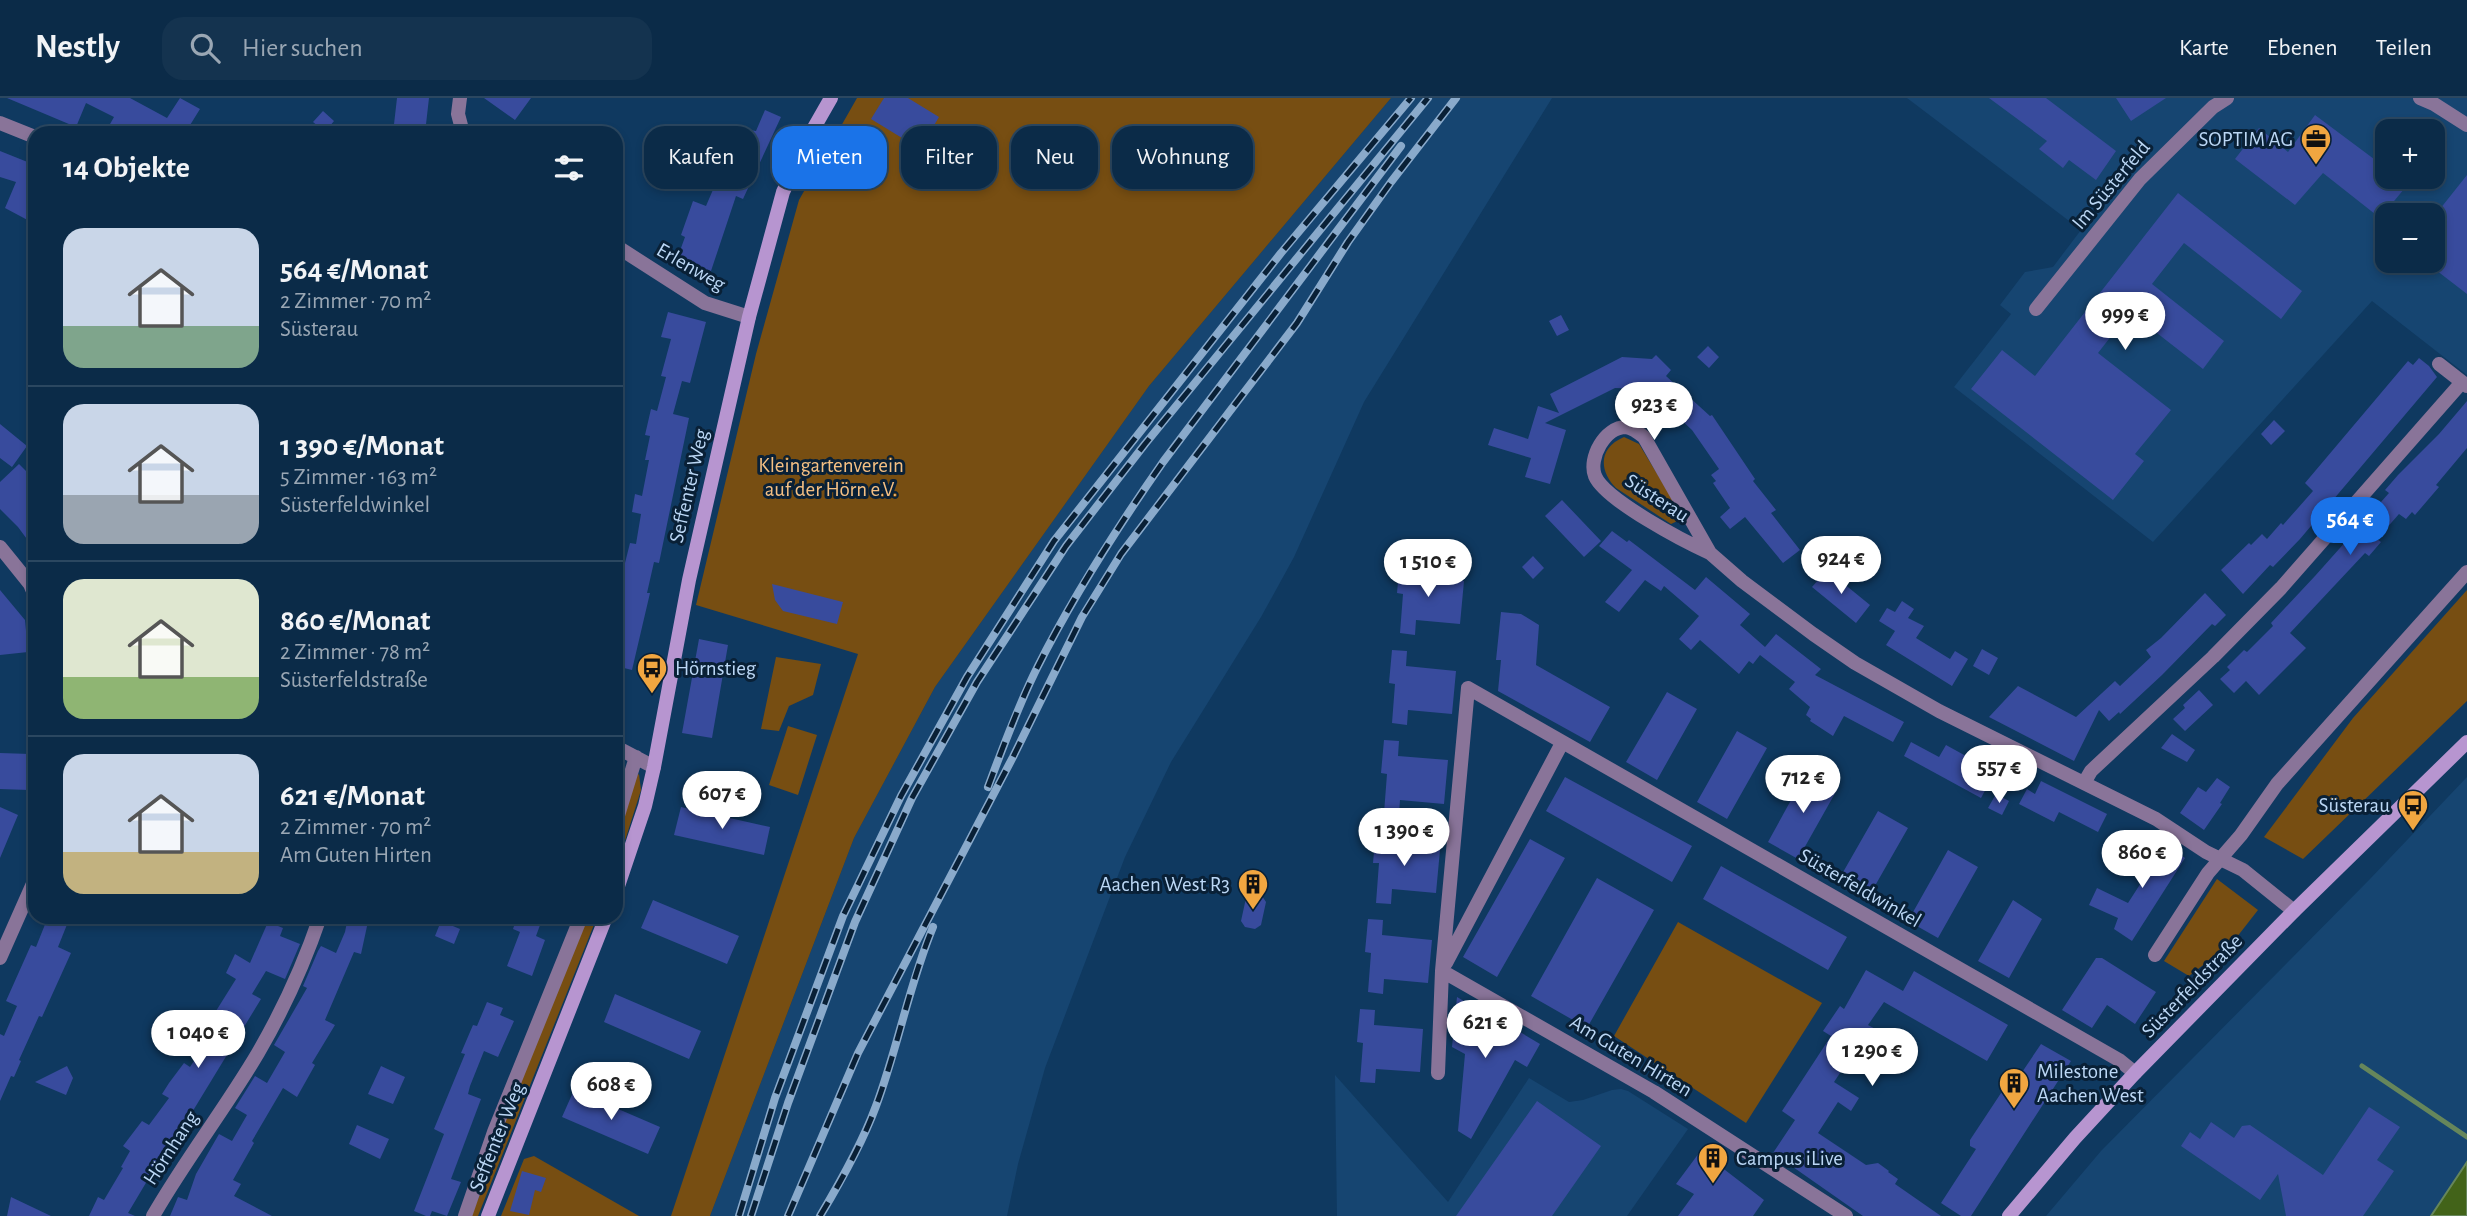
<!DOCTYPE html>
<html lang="de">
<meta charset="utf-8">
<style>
body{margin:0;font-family:"Alegreya Sans",sans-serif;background:#14334f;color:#f1f3f6;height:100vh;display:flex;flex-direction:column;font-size:26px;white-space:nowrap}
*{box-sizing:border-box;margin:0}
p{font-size:23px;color:#9aa7b4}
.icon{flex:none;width:38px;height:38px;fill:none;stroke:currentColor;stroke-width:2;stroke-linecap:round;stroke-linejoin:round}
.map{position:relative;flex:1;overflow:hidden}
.details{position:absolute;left:28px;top:28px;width:595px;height:798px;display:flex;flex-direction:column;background:#0b2b48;border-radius:21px;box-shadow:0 4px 10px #0003,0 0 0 2px #2b4760}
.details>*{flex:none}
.top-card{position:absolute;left:644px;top:28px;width:665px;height:63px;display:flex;gap:14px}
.buttons{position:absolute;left:2375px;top:21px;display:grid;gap:14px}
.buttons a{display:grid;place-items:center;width:70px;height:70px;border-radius:14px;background:#0b2b48;box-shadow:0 4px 10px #0003,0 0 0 2px #2b4760;font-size:35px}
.price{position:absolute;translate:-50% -60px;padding:0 16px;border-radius:24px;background:#fff;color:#222;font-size:23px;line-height:46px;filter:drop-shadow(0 2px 4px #0008)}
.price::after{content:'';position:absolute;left:50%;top:42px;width:21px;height:16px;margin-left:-10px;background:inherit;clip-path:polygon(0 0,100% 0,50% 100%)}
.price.current{background:#1a73e8;color:#fff}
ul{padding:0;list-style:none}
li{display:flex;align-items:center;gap:21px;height:175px;padding:0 35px}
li+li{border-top:2px solid #2b4760}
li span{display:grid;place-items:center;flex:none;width:196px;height:140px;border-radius:21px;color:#555}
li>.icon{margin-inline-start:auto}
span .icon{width:84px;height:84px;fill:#fffc;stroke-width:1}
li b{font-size:30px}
h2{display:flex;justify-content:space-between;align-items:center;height:84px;padding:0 35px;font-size:30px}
.chip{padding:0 24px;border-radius:21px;background:#0b2b48;box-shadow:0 4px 10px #0003,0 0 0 2px #2b4760;font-size:24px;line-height:63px}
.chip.current{background:#1a73e8;color:#fff}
header{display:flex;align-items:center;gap:42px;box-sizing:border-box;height:98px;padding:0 35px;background:#0b2b48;border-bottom:2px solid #2b4760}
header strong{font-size:33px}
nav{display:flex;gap:38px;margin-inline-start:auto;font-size:24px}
.search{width:490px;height:63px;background:#14334f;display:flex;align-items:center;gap:18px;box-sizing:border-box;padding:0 24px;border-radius:21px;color:#9aa7b4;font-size:26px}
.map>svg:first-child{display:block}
</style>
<header>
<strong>Nestly</strong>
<div class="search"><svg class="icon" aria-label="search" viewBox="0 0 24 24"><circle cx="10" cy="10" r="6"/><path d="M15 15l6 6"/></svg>Hier suchen</div>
<nav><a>Karte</a><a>Ebenen</a><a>Teilen</a></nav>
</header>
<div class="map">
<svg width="2467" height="1118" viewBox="0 0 2467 1118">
<rect width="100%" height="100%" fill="#0f3960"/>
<path fill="#164571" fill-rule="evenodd" d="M1391 0H1552L1364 304 1294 459 1261 519 1171 664 1125 759 1045 970 1018 1066 1007 1118H710L854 740 935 589 1149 288Z
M1907 0H2467V277L2372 203 2153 444 1954 289 2011 216 2000 207 2025 174 2053 169 2081 132ZM2387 33H2432V79H2387ZM2387 117H2432V163H2387Z
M2467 679V1118H2046L2101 1053 2370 781Z
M1335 977 1448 1104 1529 980 1569 1004 1583 1002 1612 992 1621 991 1628 993 1688 1031 1627 1118H1337Z"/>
<path fill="#774e12" d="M857 0H1391L1149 288 935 589 854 740 710 1118H671L858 556 696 507 756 256 799 102Z
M1624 339 1639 346 1684 420 1671 426 1616 390C1599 373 1598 350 1624 339Z
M2467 492V603L2303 761 2264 739 2353 620Z
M776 559 821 566 813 597 789 608 779 633 761 631Z
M788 628 817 637 798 697 769 687Z
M639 676 641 692 616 771V748L636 678Z
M2217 781 2258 812 2233 844 2189 878 2164 863Z
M588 819H597L478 1118H471L487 1079 499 1037Z
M1678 824 1822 905 1746 1025 1614 938Z
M534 1058 639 1118H501L524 1061Z"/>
<path fill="#426319" stroke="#66865b" stroke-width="2" d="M2467 1064V1118H2431Z"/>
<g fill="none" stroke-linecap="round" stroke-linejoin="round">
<path stroke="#66865b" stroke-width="5" d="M2362 968 2467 1039"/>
</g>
<path fill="#384b9d" d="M7 0H130L167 20 180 0 200 11 187 32 193 35H105L114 19 86 5 76 29Z
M397 0H429L425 35H393Z
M484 0H531L515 22Z
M884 0H908L939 19 920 51 871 21Z
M1989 0H2046L2116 53 2096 82 2069 62 2063 70 2039 51 2047 43Z
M2116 0H2166L2131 23Z
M765 12 781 19 743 101 736 98 711 173 677 161 685 139 681 137 693 103 706 108 724 66 722 65 738 30 756 33Z
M323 13 334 23 325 34 313 24Z
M2315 17 2374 61 2387 43V79H2414L2380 120 2323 75 2295 107 2235 61 2259 30 2288 54Z
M0 53 35 67V126L5 110 16 84 0 79Z
M2467 77V196L2432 169V121Z
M2178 95 2302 193 2281 221 2184 145 2152 186 2224 243 2203 271 2130 214 2098 255 2171 312 2135 356 2144 363 2113 402 1971 291 2002 252 2035 278Z
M668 214 706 224 690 285 682 283 673 316 689 320 659 465 654 464 647 495H650L632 572 616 568V501L630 445 636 446 641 416 632 414 635 396 642 398 649 362H645L650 338 645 337 651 311 657 313 666 279 661 278 671 241 661 239Z
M1561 217 1569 232 1557 238 1549 223Z
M1708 248 1719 259 1709 270 1697 259Z
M1656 257 1671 272 1666 278 1710 318 1712 317 1755 381 1753 383 1776 412 1771 415 1800 452 1783 465 1745 419 1730 431 1720 419 1730 410 1713 385 1716 383 1711 377 1719 371 1692 332 1648 291 1615 290 1545 325 1566 332 1550 386 1525 379 1531 360 1488 347 1494 330 1528 341 1538 308 1559 315 1550 296 1622 259 1652 261Z
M2419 260 2429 268 2437 279 2300 441 2273 469 2270 467 2243 496 2221 472 2249 445 2251 447 2262 436 2267 441 2281 425 2283 427 2313 393 2305 385 2408 263 2413 267Z
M2467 303V350L2436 387 2439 389 2415 417 2412 414 2406 421 2399 416 2377 441 2381 444 2369 458 2365 455 2290 535 2306 550 2259 597 2246 583 2234 595 2220 581 2230 572 2227 569 2244 552 2247 554 2273 528 2271 525 2315 478 2389 395 2385 392 2398 377 2439 336Z
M2274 322 2285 333 2271 347 2261 336Z
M0 326 27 348 12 369 0 360Z
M19 366 35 382V452L18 429 0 411V384Z
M1562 402 1601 443 1584 459 1545 418Z
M1612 433 1627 444 1629 442 1695 492 1706 479 1750 516 1740 527 1765 549 1776 536 1821 571 1815 577 1904 624 1893 644 1844 618 1833 638 1810 623 1811 621 1806 617 1810 609 1789 591 1795 584 1760 557 1753 566 1749 563 1739 576 1700 542 1691 552 1679 541 1699 518 1664 488 1661 493 1645 482 1619 514 1605 504 1632 472 1599 448Z
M1533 458 1544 470 1533 481 1522 469Z
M1400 462 1415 464 1414 478 1464 483 1460 526 1416 522 1415 537 1400 535 1403 496 1397 495Z
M1827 472 1870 507 1856 525 1812 489Z
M772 486 843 504 837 526 783 513 775 502Z
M0 492 25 522 28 554 0 557Z
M2205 495 2226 517 2215 528 2212 526 2162 577 2120 616 2119 614 2109 623 2099 612 2074 663 1989 619 2018 588 2076 619 2115 583 2120 588 2151 559 2146 552 2161 540Z
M1902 503 1914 511 1908 520 1924 528 1916 540 1950 561 1955 553 1968 561 1952 588 1886 547 1895 533 1879 523 1887 510 1895 514Z
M1501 514 1521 516 1539 527 1536 567 1610 609 1590 644 1498 593 1501 562H1496Z
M699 541 728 547 712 640 682 635Z
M1982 551 1998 560 1989 577 1973 568Z
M1392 552 1407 553 1406 568 1456 573 1452 616 1408 612 1407 627 1392 625 1395 586 1389 585Z
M2199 592 2213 607 2185 633 2173 621 2185 610 2183 607Z
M1667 594 1697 611 1657 682 1626 664Z
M1737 633 1767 650 1727 721 1697 704Z
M2172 636 2195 652 2187 664 2161 650Z
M1384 642 1399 643 1398 658 1448 662 1444 706 1400 702 1399 716 1384 715 1387 676 1381 675Z
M1911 644 1939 659 1946 647 1995 674 1981 700 1904 658Z
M0 655 30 656 29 692 0 691Z
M1807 673 1838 690 1798 761 1768 744Z
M1565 679 1692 748 1672 784 1546 713Z
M2217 680 2230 689 2220 705 2222 706 2204 732 2180 715 2198 689 2206 694Z
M2041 683 2107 716 2098 734 2059 714 2054 724 2019 706 2027 691 2035 696Z
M1996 696 2009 703 2002 717 1988 710Z
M0 709 18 717 0 760Z
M681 709 770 729 764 757 674 737Z
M1878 713 1908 730 1868 800 1838 783Z
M1376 731 1391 733 1390 748 1440 752 1436 795 1392 791 1391 806 1376 805 1379 765H1373Z
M2149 736 2185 760 2132 843 2114 831 2118 820 2089 807 2097 790 2128 805 2148 774 2144 772 2153 758 2143 751Z
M1530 741 1565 760 1497 879 1463 859Z
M1948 752 1978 769 1938 840 1908 823Z
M1721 768 1847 839 1828 872 1703 801Z
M1597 780 1654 812 1587 930 1531 898Z
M1252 796 1262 798 1266 804 1261 827 1255 831 1245 829 1241 823 1246 800Z
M653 802 739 838 727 866 641 830Z
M2013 802 2042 821 2009 880 1978 863Z
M48 819H70L58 849 71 855 42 919 39 918 19 962 21 963 14 979 11 978 0 1003V936L4 938 17 908 6 903 31 847 36 849Z
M348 819H369L361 856 354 854 325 922 335 927 312 965 315 967 297 999 283 990 252 1043 254 1045 233 1082 241 1086 234 1098 272 1118H170L178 1099 187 1102 196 1076 219 1036 232 1043 247 1017 235 1010 255 978 267 985 285 954 274 947 307 890 303 888 318 853 321 848 336 855 345 834Z
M517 819H543L536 838 545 842 532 878 507 868 520 834 513 831Z
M1368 821 1383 822 1382 837 1432 842 1428 885 1384 881 1383 896 1368 894 1371 855 1365 854Z
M441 823 460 831 454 846 435 838Z
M268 824 283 830 280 838 300 846 285 881 266 873 252 896 261 901 191 1016 151 1072 153 1073 128 1115 135 1118H89L98 1099 104 1102 123 1070 121 1069 130 1053 123 1048 142 1023 149 1027 169 1000 162 996 169 985 184 965 190 969 207 943 197 936 208 919 211 921 236 881 226 875 235 856 250 865Z
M2096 860H2102L2156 894 2135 926 2107 907 2092 930 2062 912Z
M1866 872 1903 893 1914 873 2008 927 1987 963 1884 904 1868 927 1879 933 1862 959 1854 954 1834 984 1859 1000 1851 1013 1838 1004 1818 1035 1866 1067 1878 1065 1889 1073 1888 1074 1898 1081 1895 1086 1941 1118H1863L1773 1055 1795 1022 1782 1013 1831 938 1823 933 1840 908 1844 911Z
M615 896 701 933 689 961 604 924Z
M1457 899 1474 909 1475 907 1540 946 1527 969 1515 962 1471 1041 1458 1033 1465 956 1452 949Z
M487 904 503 910 500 917 514 923 498 959 484 953 470 988 468 996 481 1001 451 1081 461 1084 447 1118 432 1113 430 1118H426L414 1113 444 1036 434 1031 465 956 461 955 473 927 477 928Z
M1360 911 1375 912 1374 927 1423 931 1420 974 1376 971 1375 985 1360 984 1363 945 1357 944Z
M2041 946 2071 963 1971 1118H1961L1941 1105 1976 1051 1970 1048V1042L2003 992 2008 995Z
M67 968 73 980 66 997 35 984Z
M381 968 405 979 393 1006 368 996Z
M574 992 660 1029 648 1056 562 1019Z
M1537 1003 1601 1048 1552 1118H1456Z
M2369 1009 2400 1029 2377 1062 2394 1073 2363 1118H2286L2278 1076 2260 1102 2181 1048 2190 1034 2200 1041 2211 1024 2234 1040 2242 1028 2250 1027 2323 1077Z
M357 1027 389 1041 380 1061 349 1046Z
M1699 1055 1715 1067 1716 1065 1764 1102 1753 1118H1678L1694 1096 1676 1086Z
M522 1073 546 1080 541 1094 535 1092 529 1117 510 1113Z
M11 1099 51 1118H7Z"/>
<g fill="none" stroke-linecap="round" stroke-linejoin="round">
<path stroke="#897499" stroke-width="14" d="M460 0 458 16 463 35
M2420 0 2434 6 2467 27
M0 25 35 39
M616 148 705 205 749 219
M2036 211 2140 81 2213 9 2227 0
M2439 266 2462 284
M0 449 30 486 35 498
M1710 455C1685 444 1605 402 1595 378 1588 360 1605 329 1626 329 1633 330 1639 335 1644 339L1710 455 1742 483 1813 536 1855 565 1939 613 2156 721 2206 754 2243 772 2294 813
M616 649 654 669
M2084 685 2091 673 2213 559 2281 490 2462 284 2467 288
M616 724 636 659
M2155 857 2208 775 2241 737 2277 686 2467 474
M0 860 35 781
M1446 865 1562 645
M1442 873 1654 994 1846 1118
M1438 975 1442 873 1468 590 2119 962 2135 975
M153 1118C185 1062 225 1011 258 955 283 912 304 866 320 819
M465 1118 494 1034 581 819"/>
<path stroke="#b795d0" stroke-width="14" d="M616 794 645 708 654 669 689 482 749 219 783 94 807 42 831 0
M488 1118 606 819
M2009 1118 2075 1040 2135 975 2294 813 2467 644"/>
<g stroke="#8aaacb" stroke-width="8">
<path id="rail" d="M988 689C1003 649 1018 608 1037 570 1073 498 1117 430 1163 364L1401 48
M739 1118 775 1000 843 818 901 698 967 579 1054 443 1281 155 1411 0
M751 1118 788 1005 855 824 912 700 977 584 1066 448 1145 346 1428 0
M788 1118 858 955 1013 659 1082 519 1121 456 1297 225 1348 144 1391 84 1456 0
M820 1118C841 1083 862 1046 876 1008 898 949 909 887 933 829"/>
</g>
<use href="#rail" stroke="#092036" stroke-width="5" stroke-dasharray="16" stroke-linecap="butt"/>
</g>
<defs>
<g id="office-pin" transform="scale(1.575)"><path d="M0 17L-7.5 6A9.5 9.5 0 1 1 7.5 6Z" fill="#f1a640" stroke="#092036"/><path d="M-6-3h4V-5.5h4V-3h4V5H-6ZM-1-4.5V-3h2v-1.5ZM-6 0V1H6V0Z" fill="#111"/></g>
<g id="bus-pin" transform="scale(1.575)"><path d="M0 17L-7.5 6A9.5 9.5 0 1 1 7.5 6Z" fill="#f1a640" stroke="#092036"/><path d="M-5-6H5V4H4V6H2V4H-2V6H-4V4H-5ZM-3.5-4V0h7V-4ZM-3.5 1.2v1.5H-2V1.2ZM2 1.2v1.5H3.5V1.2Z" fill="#111"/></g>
<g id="building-pin" transform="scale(1.575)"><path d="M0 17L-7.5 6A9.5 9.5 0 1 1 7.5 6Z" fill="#f1a640" stroke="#092036"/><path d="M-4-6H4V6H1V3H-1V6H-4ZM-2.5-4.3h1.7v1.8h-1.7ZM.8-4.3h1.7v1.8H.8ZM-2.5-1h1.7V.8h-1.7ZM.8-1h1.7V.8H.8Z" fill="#111"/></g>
</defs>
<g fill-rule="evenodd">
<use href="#office-pin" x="2316" y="41"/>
<use href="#bus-pin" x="652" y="570"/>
<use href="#bus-pin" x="2413" y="707"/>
<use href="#building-pin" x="1253" y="786"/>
<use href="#building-pin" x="2014" y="985"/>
<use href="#building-pin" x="1713" y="1060"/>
</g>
<g text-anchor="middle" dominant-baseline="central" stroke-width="6" stroke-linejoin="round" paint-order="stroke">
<g font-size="21" fill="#bbd7f5" stroke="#092036" text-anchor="end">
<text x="2293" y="41">SOPTIM AG</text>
<text x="675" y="570" text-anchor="start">Hörnstieg</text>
<text x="2390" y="707">Süsterau</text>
<text x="1230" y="786">Aachen West R3</text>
<text x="2037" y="973" text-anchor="start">Milestone<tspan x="2037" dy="24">Aachen West</tspan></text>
<text x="1736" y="1060" text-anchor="start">Campus iLive</text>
</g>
<g font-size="21" fill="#bbd7f5" stroke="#092036">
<text transform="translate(2111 87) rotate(-50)">Im Süsterfeld</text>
<text transform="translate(691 169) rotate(30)">Erlenweg</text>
<text transform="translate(689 388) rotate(-77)">Seffenter Weg</text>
<text transform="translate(1657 400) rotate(33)">Süsterau</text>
<text transform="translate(1860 790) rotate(30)">Süsterfeldwinkel</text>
<text transform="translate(2192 888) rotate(-46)">Süsterfeldstraße</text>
<text transform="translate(1631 958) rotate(31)">Am Guten Hirten</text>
<text transform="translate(497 1039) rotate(-68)">Seffenter Weg</text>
<text transform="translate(171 1050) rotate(-57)">Hörnhang</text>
</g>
<g font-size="21" fill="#f5c083" stroke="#092036">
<text x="831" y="367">Kleingartenverein<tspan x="831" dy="24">auf der Hörn e.V.</tspan></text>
</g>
</g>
</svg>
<div class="buttons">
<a>+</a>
<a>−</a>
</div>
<b class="price" style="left:2125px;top:254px">999 €</b>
<b class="price" style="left:1654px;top:344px">923 €</b>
<b class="price current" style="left:2350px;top:459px">564 €</b>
<b class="price" style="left:1841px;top:498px">924 €</b>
<b class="price" style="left:1428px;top:501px">1 510 €</b>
<b class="price" style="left:1999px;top:707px">557 €</b>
<b class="price" style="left:1803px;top:717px">712 €</b>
<b class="price" style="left:722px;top:733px">607 €</b>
<b class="price" style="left:1404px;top:770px">1 390 €</b>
<b class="price" style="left:2142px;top:792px">860 €</b>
<b class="price" style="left:1485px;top:962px">621 €</b>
<b class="price" style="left:198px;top:972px">1 040 €</b>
<b class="price" style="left:1872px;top:990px">1 290 €</b>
<b class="price" style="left:611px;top:1024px">608 €</b>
<div class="top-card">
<a class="chip">Kaufen</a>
<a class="chip current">Mieten</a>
<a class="chip">Filter</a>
<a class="chip">Neu</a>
<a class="chip">Wohnung</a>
</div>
<section class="details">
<h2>14 Objekte<svg class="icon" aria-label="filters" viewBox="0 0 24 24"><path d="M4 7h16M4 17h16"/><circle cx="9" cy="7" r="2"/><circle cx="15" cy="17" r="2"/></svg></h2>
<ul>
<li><span style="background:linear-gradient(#c9d6e8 70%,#7fa58c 0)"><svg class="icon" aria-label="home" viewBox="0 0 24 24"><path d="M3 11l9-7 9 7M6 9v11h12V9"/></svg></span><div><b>564 €/Monat</b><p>2 Zimmer · 70 m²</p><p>Süsterau</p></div></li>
<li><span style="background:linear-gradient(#c9d6e8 65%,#9aa5b1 0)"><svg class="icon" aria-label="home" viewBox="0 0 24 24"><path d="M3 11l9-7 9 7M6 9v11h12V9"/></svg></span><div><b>1 390 €/Monat</b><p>5 Zimmer · 163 m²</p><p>Süsterfeldwinkel</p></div></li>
<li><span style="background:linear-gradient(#dfe7d0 70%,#8fb573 0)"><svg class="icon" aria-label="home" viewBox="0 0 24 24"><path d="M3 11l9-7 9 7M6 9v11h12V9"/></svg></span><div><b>860 €/Monat</b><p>2 Zimmer · 78 m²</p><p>Süsterfeldstraße</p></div></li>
<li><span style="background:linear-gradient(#c9d6e8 70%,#c2b280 0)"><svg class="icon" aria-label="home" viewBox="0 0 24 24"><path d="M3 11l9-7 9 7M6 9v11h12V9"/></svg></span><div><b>621 €/Monat</b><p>2 Zimmer · 70 m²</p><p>Am Guten Hirten</p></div></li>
</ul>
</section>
</div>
